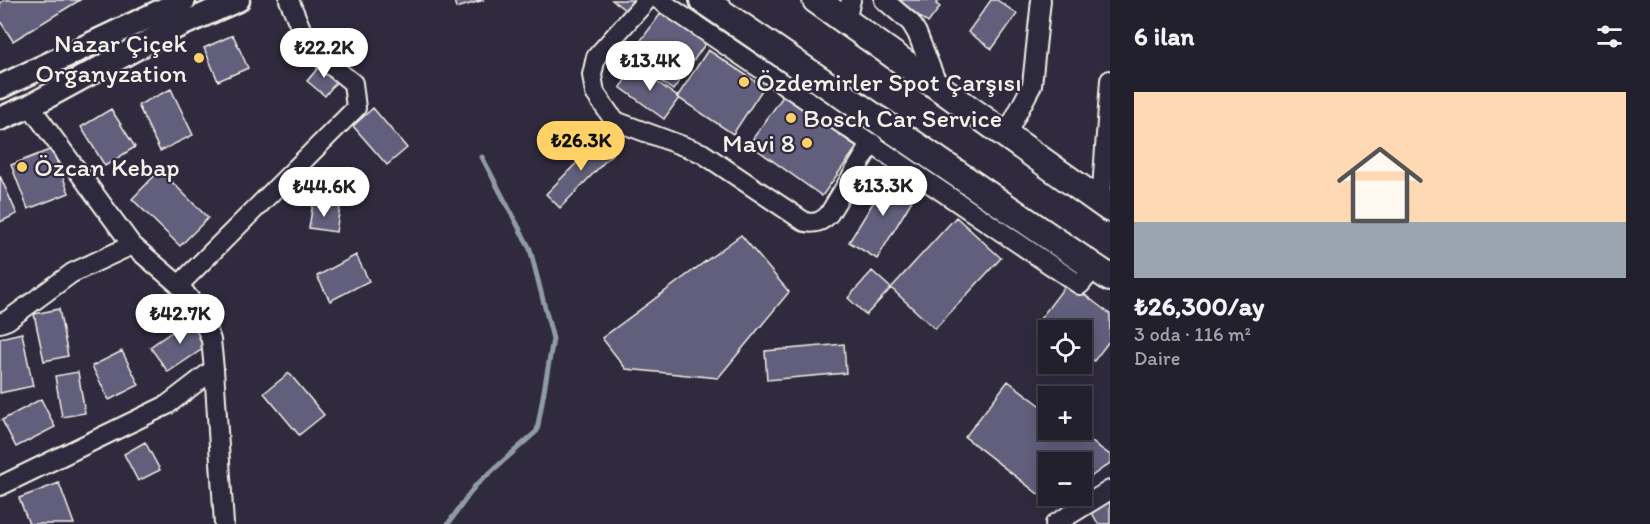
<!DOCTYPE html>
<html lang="tr">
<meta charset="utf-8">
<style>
body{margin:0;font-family:Itim,sans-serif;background:#2f2d3a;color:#f1f3f6;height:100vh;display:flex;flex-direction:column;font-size:22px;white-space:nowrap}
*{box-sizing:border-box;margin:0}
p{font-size:20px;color:#a3a3aa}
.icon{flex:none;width:33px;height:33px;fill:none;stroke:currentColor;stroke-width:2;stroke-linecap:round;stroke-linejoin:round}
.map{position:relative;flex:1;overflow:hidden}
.sheet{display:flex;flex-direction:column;background:#23202e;width:540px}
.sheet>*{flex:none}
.fabs{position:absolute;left:1038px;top:320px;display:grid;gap:12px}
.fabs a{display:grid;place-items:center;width:54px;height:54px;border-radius:0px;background:#23202e;box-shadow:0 3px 15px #0003,0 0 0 2px #403e4a;font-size:30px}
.price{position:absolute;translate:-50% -51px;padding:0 14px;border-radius:21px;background:#fff;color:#222;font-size:20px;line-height:39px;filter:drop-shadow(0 2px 3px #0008)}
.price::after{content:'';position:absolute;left:50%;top:36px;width:18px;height:14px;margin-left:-9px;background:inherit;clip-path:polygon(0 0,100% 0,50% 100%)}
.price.current{background:#ffd166;color:#111}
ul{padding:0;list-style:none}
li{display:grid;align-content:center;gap:12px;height:318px;padding:0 24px}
li span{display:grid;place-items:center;height:186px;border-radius:0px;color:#555}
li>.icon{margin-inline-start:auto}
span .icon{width:108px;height:108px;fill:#fffc;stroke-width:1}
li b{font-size:26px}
h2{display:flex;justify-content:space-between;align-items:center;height:72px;padding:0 24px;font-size:26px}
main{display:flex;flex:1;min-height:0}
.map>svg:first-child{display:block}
</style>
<main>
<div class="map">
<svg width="1110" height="524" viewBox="0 0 1110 524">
<rect width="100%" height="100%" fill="#2f2a3d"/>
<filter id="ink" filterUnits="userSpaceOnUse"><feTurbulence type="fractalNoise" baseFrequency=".0167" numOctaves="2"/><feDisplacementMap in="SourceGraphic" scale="12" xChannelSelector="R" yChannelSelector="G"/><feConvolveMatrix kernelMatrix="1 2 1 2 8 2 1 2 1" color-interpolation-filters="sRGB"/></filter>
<g filter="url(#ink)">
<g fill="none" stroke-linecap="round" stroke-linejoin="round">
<path stroke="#919ba6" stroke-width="5" d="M448 524 475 486 537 431 553 339 530 249 482 157"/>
</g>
<path fill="#625e7c" stroke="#f4f1e8" stroke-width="1.5" d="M5 0H80L13 41 0 21V3Z
M454 0H484L456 8Z
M612 0H633L625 10Z
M899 0H940L936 4 940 7 928 23Z
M991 0H997L1017 14 992 49 968 32Z
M664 9 708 40 673 90 628 58Z
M233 35 248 68 218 81 204 48Z
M708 50 764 87 733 134 677 97Z
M323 62 341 76 325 96 307 81Z
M635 66 679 98 664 119 620 87Z
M171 89 193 135 160 151 138 105Z
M784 95 857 147 822 196 749 144Z
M373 108 407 148 387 165 353 126Z
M111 109 135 147 105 166 81 127Z
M602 137 616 150 560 208 546 194Z
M52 149 69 193 28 209 11 165Z
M160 170 208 218 180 246 132 199Z
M890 175 917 192 877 259 849 242Z
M0 176 17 214 0 222Z
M313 203 340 207 336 232 309 228Z
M956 217 1001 258 935 329 891 288Z
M741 235 789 292 718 378 626 369 602 338Z
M356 255 369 281 330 301 317 276Z
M872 271 891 288 866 315 848 298Z
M1068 282 1110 314V340L1094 361 1082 351V330H1054L1040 319Z
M59 309 68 356 44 361 34 314Z
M192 318 210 344 168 372 150 347Z
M22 333 33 386 0 393V338Z
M844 344 846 373 767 380 765 351Z
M122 351 139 385 109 400 92 366Z
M78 372 85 413 62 417 55 376Z
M289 373 324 415 299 435 264 393Z
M1008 381 1048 411V429H1074L1110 455V463L1082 483V462H1048V495H1064L1051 504 965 437Z
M41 399 55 427 16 447 2 420Z
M145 442 160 470 138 481 124 454Z
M59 483 74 524H29L19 498Z
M1110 498V524H1098L1090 509Z"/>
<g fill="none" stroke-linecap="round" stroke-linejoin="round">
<g stroke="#f4f1e8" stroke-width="22">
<path id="minor" d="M647 0 596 57 592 75 595 93 611 116 618 122 702 153 805 222C815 224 822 222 829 214L872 143
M659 0 1080 285 1095 267
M884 0 911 23 917 33 938 86
M846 21 851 0
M1006 135 1032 85 1041 0
M1101 203 1110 80
M179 285 356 108 353 83 309 48 289 0
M0 323 8 320 72 273 132 245
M214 369 224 524
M0 486 167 405 214 369 211 340 201 314 179 285 132 245 30 106
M1055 524 1110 490"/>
</g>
<g stroke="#f4f1e8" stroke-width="27">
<path id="major" d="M0 87 184 0
M0 119 30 106 172 29 238 0"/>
</g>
<g stroke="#f4f1e8" stroke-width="30">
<path id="highway" d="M703 0 1110 278
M816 0 1110 209"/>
</g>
<use href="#minor" stroke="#2f2a3d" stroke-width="18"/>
<use href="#major" stroke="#2f2a3d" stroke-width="22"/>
<use href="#highway" stroke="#2f2a3d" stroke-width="26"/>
</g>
</g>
<g fill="#ffd166" stroke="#2f2a3d" stroke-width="2">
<circle cx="199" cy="58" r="6"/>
<circle cx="744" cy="82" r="6"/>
<circle cx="791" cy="118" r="6"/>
<circle cx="807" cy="143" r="6"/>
<circle cx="22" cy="167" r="6"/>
</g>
<g text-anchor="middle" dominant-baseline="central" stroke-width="4.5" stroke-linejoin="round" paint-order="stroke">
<g font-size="26" fill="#f4f1e8" stroke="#2f2a3d" text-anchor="start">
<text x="187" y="43" text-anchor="end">Nazar Çiçek<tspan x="187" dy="30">Organyzation</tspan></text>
<text x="756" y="82">Özdemirler Spot Çarşısı</text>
<text x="803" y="118">Bosch Car Service</text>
<text x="795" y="143" text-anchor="end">Mavi 8</text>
<text x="34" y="167">Özcan Kebap</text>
</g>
</g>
</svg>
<div class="fabs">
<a><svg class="icon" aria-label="locate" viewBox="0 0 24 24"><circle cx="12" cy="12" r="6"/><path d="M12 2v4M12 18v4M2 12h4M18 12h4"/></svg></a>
<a>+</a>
<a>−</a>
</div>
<b class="price" style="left:324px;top:79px">₺22.2K</b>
<b class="price" style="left:650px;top:92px">₺13.4K</b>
<b class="price current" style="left:581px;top:172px">₺26.3K</b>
<b class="price" style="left:883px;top:217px">₺13.3K</b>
<b class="price" style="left:324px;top:218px">₺44.6K</b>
<b class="price" style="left:180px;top:345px">₺42.7K</b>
</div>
<section class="sheet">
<h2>6 ilan<svg class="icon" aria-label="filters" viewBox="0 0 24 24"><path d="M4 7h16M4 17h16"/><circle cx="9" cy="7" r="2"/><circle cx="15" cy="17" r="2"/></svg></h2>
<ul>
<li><span style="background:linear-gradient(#ffd9b3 70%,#9aa5b1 0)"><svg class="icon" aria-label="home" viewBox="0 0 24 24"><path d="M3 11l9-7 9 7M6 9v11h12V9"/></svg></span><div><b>₺26,300/ay</b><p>3 oda · 116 m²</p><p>Daire</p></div></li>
</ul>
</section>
</main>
